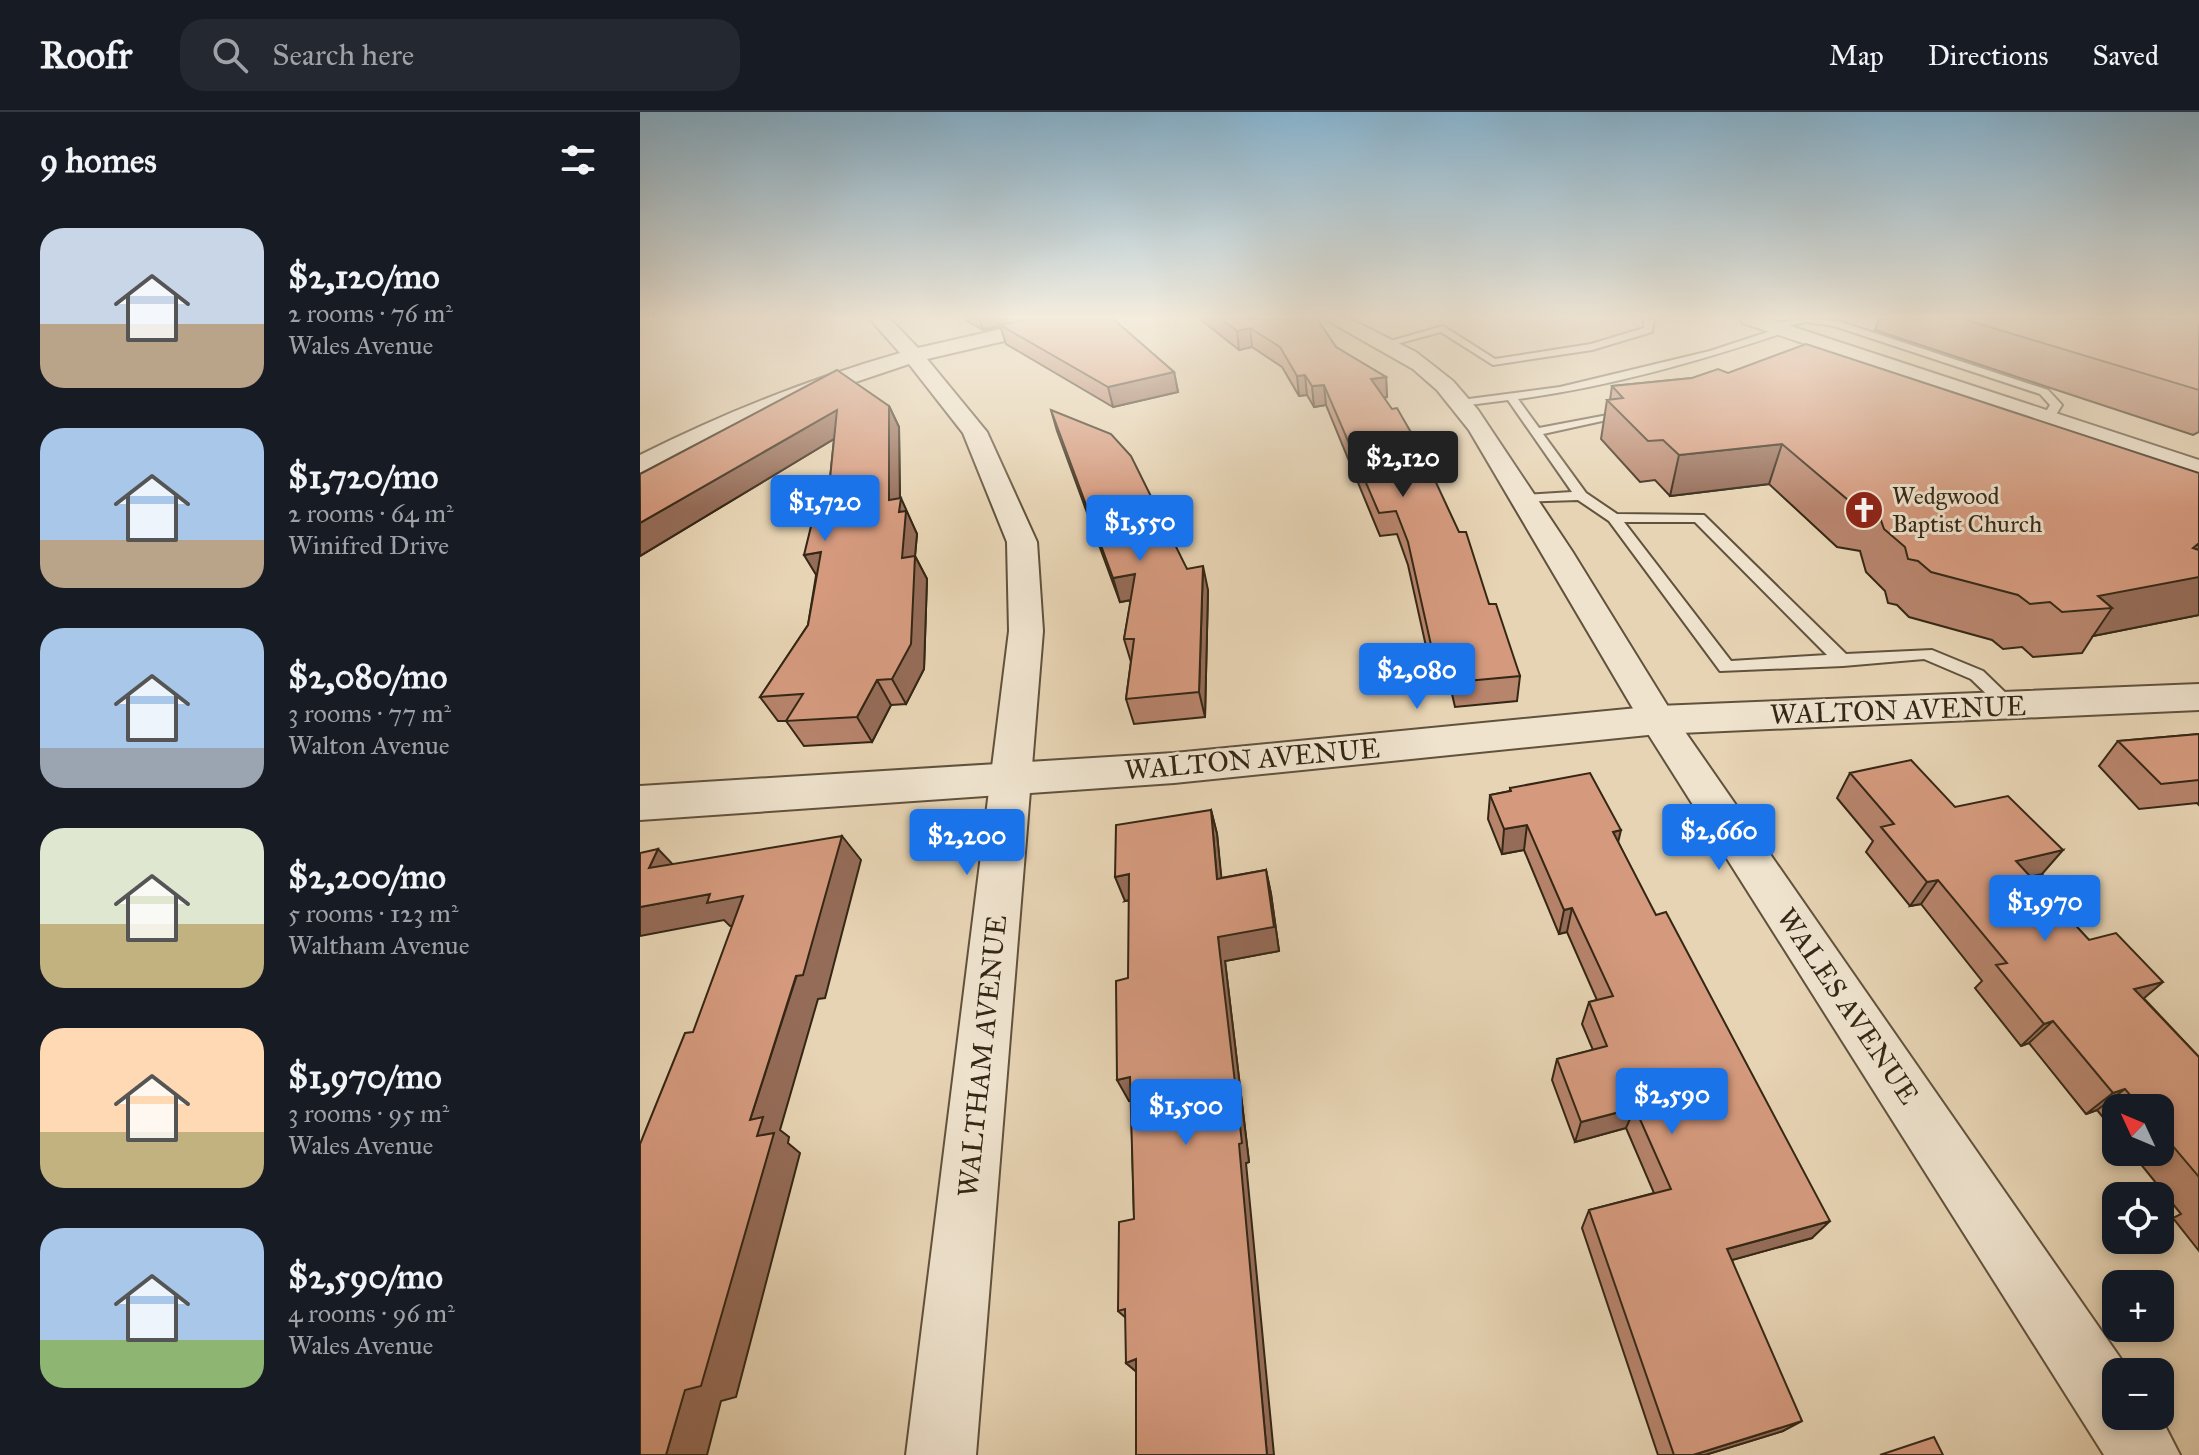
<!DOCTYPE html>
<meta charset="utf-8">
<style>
body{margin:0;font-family:"IM FELL Great Primer",serif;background:#242831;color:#f1f3f6;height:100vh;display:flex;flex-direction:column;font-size:30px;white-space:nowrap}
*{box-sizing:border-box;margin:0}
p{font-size:26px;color:#9ea1a6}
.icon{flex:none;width:44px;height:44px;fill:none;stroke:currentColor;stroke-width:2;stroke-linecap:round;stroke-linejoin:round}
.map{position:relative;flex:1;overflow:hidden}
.sheet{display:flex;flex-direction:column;background:#171b24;width:640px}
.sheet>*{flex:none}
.needle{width:52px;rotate:314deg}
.buttons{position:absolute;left:1462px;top:982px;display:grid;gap:16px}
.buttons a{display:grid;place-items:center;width:72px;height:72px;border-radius:16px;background:#171b24;box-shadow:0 4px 12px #0003;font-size:40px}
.price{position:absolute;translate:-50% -68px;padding:0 18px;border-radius:8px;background:#1a73e8;color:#fff;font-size:26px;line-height:52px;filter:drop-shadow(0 2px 4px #0008)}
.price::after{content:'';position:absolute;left:50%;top:48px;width:24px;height:18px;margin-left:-12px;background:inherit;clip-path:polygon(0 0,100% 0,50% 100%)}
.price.on{background:#222;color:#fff}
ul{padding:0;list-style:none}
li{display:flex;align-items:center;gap:24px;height:200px;padding:0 40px}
li span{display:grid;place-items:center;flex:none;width:224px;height:160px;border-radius:24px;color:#555}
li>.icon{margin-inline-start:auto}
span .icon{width:96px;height:96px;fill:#fffc;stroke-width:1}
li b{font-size:34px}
h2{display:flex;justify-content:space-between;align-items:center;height:96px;padding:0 40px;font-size:34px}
header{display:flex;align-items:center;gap:48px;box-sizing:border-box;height:112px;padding:0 40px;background:#171b24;border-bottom:2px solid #363941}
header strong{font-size:38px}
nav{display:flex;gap:44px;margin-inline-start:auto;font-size:28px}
.search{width:560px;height:72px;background:#242831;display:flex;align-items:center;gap:20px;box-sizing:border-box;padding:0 28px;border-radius:24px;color:#9ea1a6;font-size:30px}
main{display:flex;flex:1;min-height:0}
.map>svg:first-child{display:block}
</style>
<header>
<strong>Roofr</strong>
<div class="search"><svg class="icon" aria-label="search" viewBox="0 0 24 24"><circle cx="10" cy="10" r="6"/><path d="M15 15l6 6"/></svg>Search here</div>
<nav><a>Map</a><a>Directions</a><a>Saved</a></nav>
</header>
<main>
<section class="sheet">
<h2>9 homes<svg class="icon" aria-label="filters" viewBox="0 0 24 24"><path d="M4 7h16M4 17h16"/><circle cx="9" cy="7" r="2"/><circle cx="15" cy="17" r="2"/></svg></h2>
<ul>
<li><span style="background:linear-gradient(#c9d6e8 60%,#b9a48a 0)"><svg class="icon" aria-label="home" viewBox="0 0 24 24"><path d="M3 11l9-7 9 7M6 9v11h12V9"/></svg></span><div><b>$2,120/mo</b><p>2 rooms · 76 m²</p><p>Wales Avenue</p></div></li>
<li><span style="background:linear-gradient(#a9c7e8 70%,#b9a48a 0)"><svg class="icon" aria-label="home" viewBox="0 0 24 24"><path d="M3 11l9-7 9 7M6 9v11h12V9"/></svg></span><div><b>$1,720/mo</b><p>2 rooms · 64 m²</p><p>Winifred Drive</p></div></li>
<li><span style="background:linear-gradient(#a9c7e8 75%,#9aa5b1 0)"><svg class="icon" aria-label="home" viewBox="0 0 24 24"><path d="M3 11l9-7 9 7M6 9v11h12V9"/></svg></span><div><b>$2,080/mo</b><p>3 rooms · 77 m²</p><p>Walton Avenue</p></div></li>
<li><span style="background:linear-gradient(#dfe7d0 60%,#c2b280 0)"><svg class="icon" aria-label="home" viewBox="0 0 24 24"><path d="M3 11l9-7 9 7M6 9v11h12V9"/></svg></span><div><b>$2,200/mo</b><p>5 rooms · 123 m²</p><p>Waltham Avenue</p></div></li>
<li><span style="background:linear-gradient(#ffd9b3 65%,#c2b280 0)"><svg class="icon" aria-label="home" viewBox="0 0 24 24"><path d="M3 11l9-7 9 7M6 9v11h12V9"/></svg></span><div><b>$1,970/mo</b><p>3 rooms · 95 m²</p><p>Wales Avenue</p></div></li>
<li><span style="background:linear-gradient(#a9c7e8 70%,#8fb573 0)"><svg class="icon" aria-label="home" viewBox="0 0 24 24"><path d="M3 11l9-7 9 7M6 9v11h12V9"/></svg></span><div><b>$2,590/mo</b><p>4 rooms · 96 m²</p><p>Wales Avenue</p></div></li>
</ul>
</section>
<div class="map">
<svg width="1559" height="1343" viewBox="0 0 1559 1343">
<rect width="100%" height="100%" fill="#e7d4b4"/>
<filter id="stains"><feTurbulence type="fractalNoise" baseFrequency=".0025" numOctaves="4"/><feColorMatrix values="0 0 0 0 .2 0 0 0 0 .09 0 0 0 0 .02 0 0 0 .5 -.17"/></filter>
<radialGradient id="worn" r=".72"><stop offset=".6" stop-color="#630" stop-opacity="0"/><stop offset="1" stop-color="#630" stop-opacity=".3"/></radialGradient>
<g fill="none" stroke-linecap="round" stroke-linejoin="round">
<g stroke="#61523d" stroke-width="4">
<path id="service" d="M1004 207H1014L1012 220 952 238 853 253 801 220 745 235 740 232 803 214 855 247 951 232 1004 216Z
M1155 207 1198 209 1408 278 1422 293 1412 309H1404L1402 306 1410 293 1400 282 1194 214 1166 210 1144 215 1146 220C1059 249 969 275 878 287L899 316 994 298V302L903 322 946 381 977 402 1064 403 1206 542 1292 538 1343 559 1374 589 1377 593 1374 597H1362L1331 567 1284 547 1203 554 1080 559 969 409 938 388 879 390 877 387 884 383 932 380 868 288 821 294 815 291 821 288 920 275 1070 239 1134 218 1131 213ZM984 410H1055L1187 543 1091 549Z"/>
</g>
<g stroke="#61523d" stroke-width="4">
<path id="minor" d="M230 207H250L278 236 405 207H445L442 211 287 247 347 320 397 430 403 519 336 1343H266L369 519 367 430 323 321 269 252 147 293 0 361V343C84 301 169 267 260 241Z
M685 207H710L776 240 813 269 838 298 932 439 1032 601 1490 1260H1476V1304H1520L1540 1343H1464L1005 617 829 318 797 278 773 257Z
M1101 207H1129L1559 348V364L1103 211Z"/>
</g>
<g stroke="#61523d" stroke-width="4">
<path id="tertiary" d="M1559 572V598L1018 622 534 671 0 708V674L534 641 1018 594Z"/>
</g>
<use href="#service" fill="#efe3ce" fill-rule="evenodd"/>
<use href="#minor" fill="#efe3ce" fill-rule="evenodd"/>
<use href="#tertiary" fill="#efe3ce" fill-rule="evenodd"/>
</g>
<path fill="#b7846c" stroke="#342715" stroke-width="2" d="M324 207H473L534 260 538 280 473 295 366 232 360 214 343 218Z
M560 207H677L696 235 746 265 747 285 744 286 849 492 880 564 877 589 815 595 806 556 791 557 768 453 757 422 740 424 686 293 674 295 667 283 659 284 642 255 612 235 599 238Z
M1239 207H1559V320L1553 323 1235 218Z
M1052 266 1559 503 1453 524 1442 541 1393 545 1382 535 1363 537 1352 528 1269 505 1257 493 1248 491 1245 479 1226 460 1220 439 1197 435 1129 372 1030 384 1015 368 1000 370 961 327 967 288H970L972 274Z
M249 294 259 315 260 386 277 422 275 444 287 467 284 557 266 592 251 593 232 630 164 634 146 609H138L120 585 168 513 187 396 194 327 0 444V362Z
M411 298 547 457 568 478 565 605 494 612 486 587 491 550 484 527 491 488 480 490 417 319Z
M1559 622V693L1557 691 1499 697 1459 654 1478 629Z
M1210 661 1315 695 1402 762 1390 765 1559 945V1139L1533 1106 1541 1102 1491 1040H1520V996H1476V1021L1457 998 1446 1002 1389 931 1381 934 1335 876 1342 869 1281 792 1270 794 1226 740 1233 729 1197 686Z
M870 676 978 730 1172 1126 1092 1148 1143 1319 1065 1343H1018L942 1116 949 1098 1014 1081 986 1016 935 1030 912 968 917 947 953 938 942 912 949 890 957 888 927 820 919 822 884 738 862 742 848 707 850 683 870 679Z
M571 698 577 722 581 766 626 758 631 782 639 839 585 849 609 1050 606 1051 496 1259 486 1251V1206L478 1199 494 1107 491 989H489V788L485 789Z"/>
<path fill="#956c58" stroke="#342715" stroke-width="2" d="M339 207H392L343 218Z
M610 216 612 235 599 238 597 219Z
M534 260 538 280 473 295 468 275Z
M665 263 667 283 659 284 657 264Z
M746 265 747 285 731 287V267Z
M684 273 686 293 674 295 672 274Z
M249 294 259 315 260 392 261 386 277 422 275 444 287 467 284 557 266 592 252 567 262 446 249 388Z
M197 298 207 319 0 444V411Z
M1142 332 1129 372 1030 384 1039 343Z
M1559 431V503L1453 524 1472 496 1458 484 1553 436Z
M181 440 178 466 164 443Z
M563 454 568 478 565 605 559 580Z
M495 462 502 486 480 490 473 466Z
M237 568 251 593 232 630 217 605Z
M571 698 577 722 584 791 577 767Z
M887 713 884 738 862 742 864 717Z
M981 718 975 743 973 720Z
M202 724 221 748 185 886 178 887 140 1018 149 1025 148 1031 160 1041 96 1285 81 1289 67 1343H26L117 1024 110 1008Z
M18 737 42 762 9 756Z
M1423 738 1402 762 1356 773 1376 749Z
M626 758 631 782 639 839 585 849 609 1050 606 1051 634 1343H627L578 825Z
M489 762 498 786 485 789 475 765Z
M1298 768 1281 792 1270 794 1287 770Z
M70 782 103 784 126 808 90 814 84 808 0 824V795Z
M932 796 927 820 919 822 924 798Z
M1523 870 1496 893 1494 877Z
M1413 909 1389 931 1381 934 1404 912Z
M490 965 501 986 489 989 477 968Z
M1485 977 1457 998 1446 1002 1473 981Z
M995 996 986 1016 935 1030 941 1010Z
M1190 1109 1172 1126 1074 1153 1087 1137Z
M496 1247 500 1263 486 1251Z
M1162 1309 1143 1319 1065 1343H1053Z"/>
<path fill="#d59a7e" stroke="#342715" stroke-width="2" d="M387 207H473L534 260 468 275 360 213Z
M581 207H677L696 235 746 265 731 267 752 297 757 296 780 336 819 420H826L849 492H856L880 564 816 570 806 532 791 533 768 430 756 399 739 401 684 273 672 274 665 263 657 264 640 235 610 216 597 219Z
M1323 207H1559V278Z
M1166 232 1559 361V431L1553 436 1559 438V465L1458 484 1472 496 1422 500 1410 490 1390 492 1378 483 1291 460 1278 449 1268 447 1265 435 1244 417 1237 397 1214 393 1142 332 1039 343 1023 328 1008 329 967 288 983 286 972 274 1052 266 1078 257 1088 261Z
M197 258 249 294V388L261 386 259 400 266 399 262 446 275 444 271 532 252 567 237 568 217 605 146 609 163 582 120 585 168 513 181 440 164 443 175 398 187 396 197 298 0 411V362Z
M411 298 471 322 491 344 547 457 563 454 559 580 486 587 494 527H484L495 462 473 466Z
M1559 622V668L1521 672 1478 629Z
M1271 648 1315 695 1368 684 1423 738 1376 749 1449 828 1476 821 1523 870 1494 877 1559 945V1065L1520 1019V996H1501L1485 977 1473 981 1413 909 1404 912 1356 853 1367 851 1298 768 1287 770 1241 715 1254 712 1210 661Z
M950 661 981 718 973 720 1016 803 1026 800 1190 1109 1087 1137 1162 1309 1053 1343H1034L949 1098 1031 1077 995 996 941 1010 917 947 967 934 949 890 973 884 932 796 924 798 887 713 864 717 850 683 871 679 870 676Z
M571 698 577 767 626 758 634 815 578 825 602 1031 599 1032 627 1343H496V1247L486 1251 485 1197 478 1199 479 1110 494 1107 490 965 477 968 476 869 488 866 489 762 475 765 476 713Z
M202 724 163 863 156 864 110 1008 123 1005 117 1024 134 1021 61 1274 45 1278 26 1343H0V1032L45 921 53 920 103 784 67 791 70 782 0 795V741L18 737 9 756Z
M1294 1325 1303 1343H1240Z"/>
<linearGradient id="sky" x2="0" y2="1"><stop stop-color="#87b5d2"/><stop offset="0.52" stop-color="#f4ecdd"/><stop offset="1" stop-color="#f4ecdd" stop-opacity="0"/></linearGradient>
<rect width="1559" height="395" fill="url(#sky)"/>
<defs>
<g id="church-disc" transform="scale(2)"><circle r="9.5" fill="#8f2418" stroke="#efe3ce"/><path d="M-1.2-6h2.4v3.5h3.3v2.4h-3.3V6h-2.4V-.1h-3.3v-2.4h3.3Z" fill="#fff"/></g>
</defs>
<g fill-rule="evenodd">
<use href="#church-disc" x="1224" y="398"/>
</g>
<g text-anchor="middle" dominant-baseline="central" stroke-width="6" stroke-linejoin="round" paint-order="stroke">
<g font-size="24" fill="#342715" stroke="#efe3ce" text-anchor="start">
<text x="1252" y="384">Wedgwood<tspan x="1252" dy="28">Baptist Church</tspan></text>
</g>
<g font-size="28" fill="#342715" stroke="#efe3ce">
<text transform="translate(1258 598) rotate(-2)">WALTON AVENUE</text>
<text transform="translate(612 647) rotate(-5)">WALTON AVENUE</text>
<text transform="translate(1208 894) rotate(56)">WALES AVENUE</text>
<text transform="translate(342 944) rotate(-84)">WALTHAM AVENUE</text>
</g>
</g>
<rect width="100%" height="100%" filter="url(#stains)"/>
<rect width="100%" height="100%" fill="url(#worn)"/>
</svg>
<div class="buttons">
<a><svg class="needle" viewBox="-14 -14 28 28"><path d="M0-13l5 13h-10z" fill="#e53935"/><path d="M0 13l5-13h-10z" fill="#9ea1a6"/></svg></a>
<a><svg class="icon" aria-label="locate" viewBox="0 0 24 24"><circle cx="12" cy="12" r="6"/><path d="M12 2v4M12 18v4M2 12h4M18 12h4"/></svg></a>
<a>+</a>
<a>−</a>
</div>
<b class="price on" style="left:763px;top:387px">$2,120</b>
<b class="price" style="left:185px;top:431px">$1,720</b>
<b class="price" style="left:500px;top:451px">$1,550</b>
<b class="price" style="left:777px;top:599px">$2,080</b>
<b class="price" style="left:1079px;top:760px">$2,660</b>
<b class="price" style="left:327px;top:765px">$2,200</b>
<b class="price" style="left:1405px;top:831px">$1,970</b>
<b class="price" style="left:1032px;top:1024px">$2,590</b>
<b class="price" style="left:546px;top:1035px">$1,500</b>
</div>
</main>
